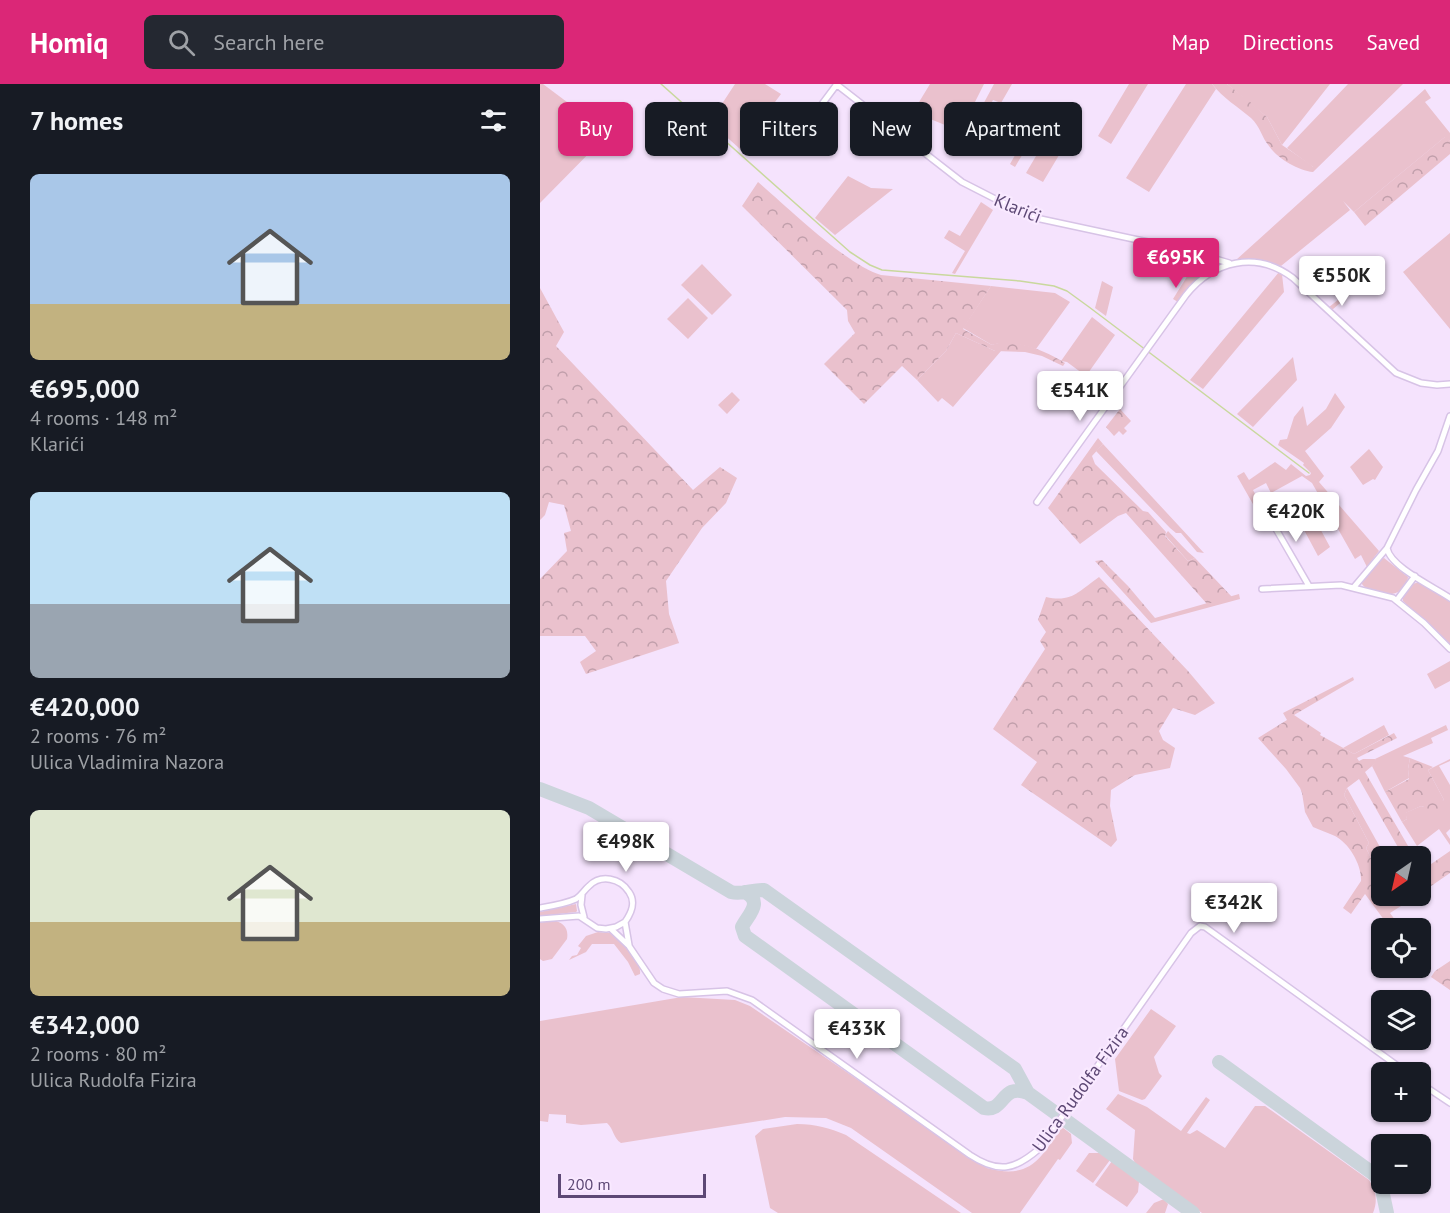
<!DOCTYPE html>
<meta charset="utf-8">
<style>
body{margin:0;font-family:"PT Sans",sans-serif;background:#242831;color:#f1f3f6;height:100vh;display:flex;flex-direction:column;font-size:22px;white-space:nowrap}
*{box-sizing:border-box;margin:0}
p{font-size:20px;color:#9ea1a6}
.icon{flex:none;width:33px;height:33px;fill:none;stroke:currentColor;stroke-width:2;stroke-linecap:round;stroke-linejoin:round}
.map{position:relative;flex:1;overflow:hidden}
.drawer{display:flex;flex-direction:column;background:#171b24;width:540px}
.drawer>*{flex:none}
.hud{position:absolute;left:18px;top:18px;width:570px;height:54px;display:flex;gap:12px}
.needle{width:39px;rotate:214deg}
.tools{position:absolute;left:831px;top:762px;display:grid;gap:12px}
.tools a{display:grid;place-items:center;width:60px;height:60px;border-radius:9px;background:#171b24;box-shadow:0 2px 4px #0004;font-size:30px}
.scale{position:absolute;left:18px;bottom:15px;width:148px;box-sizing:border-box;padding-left:6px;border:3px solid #5d4875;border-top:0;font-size:16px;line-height:21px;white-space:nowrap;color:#5d4875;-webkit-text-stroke:4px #f9e9ff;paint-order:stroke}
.price{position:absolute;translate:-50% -51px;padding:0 14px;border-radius:6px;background:#fff;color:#222;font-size:20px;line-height:39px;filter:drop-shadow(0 2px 3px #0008)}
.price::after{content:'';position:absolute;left:50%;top:36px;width:18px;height:14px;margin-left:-9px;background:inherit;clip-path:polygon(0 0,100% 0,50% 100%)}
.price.current{background:#db2777;color:#fff}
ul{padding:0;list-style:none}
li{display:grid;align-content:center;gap:12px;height:318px;padding:0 30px}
li span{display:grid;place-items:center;height:186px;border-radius:9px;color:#555}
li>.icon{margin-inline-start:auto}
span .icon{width:108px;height:108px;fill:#fffc;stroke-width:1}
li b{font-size:26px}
h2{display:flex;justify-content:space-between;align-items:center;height:72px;padding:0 30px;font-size:26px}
.chip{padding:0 21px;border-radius:9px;background:#171b24;box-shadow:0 2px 4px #0004;font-size:21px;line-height:54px}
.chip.current{background:#db2777;color:#fff}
header{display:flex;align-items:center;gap:36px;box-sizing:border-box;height:84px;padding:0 30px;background:#db2777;color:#fff}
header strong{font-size:28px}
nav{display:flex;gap:33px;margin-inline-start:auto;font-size:21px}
.search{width:420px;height:54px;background:#242831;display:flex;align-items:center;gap:15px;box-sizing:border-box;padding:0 21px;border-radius:9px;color:#9ea1a6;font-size:22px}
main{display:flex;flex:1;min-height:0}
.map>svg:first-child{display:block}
</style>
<header>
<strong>Homiq</strong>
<div class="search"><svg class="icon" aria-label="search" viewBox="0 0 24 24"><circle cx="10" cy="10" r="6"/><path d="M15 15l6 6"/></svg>Search here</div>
<nav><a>Map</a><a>Directions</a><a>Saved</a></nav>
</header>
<main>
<section class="drawer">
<h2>7 homes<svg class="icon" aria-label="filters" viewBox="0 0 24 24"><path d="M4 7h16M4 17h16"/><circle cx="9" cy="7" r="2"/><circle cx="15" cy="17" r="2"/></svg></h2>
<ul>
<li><span style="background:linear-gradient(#a9c7e8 70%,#c2b280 0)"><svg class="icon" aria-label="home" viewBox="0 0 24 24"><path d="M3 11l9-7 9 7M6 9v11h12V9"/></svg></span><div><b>€695,000</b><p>4 rooms · 148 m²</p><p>Klarići</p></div></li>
<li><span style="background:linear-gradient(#bfe0f5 60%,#9aa5b1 0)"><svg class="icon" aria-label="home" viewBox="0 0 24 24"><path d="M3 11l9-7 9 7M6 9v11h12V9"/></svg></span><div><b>€420,000</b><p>2 rooms · 76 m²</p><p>Ulica Vladimira Nazora</p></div></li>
<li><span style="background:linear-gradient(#dfe7d0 60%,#c2b280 0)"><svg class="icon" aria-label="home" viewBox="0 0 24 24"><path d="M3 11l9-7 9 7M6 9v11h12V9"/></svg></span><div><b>€342,000</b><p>2 rooms · 80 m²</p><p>Ulica Rudolfa Fizira</p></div></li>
</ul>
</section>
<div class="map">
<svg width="910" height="1129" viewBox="0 0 910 1129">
<defs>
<pattern id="forest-crowns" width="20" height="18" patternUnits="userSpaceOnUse" patternTransform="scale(1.5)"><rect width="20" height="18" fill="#eac1cd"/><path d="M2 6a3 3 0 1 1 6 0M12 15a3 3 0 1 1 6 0" fill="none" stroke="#c19fab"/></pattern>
</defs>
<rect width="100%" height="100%" fill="#f5e3fd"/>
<path fill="#eac1cd" d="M0 0H3L39 27 66 52 0 119Z
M195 0H225L241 10 200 65 170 38Z
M390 0H444L425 38 410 30 405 41 373 28Z
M454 0H472L461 19 453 16 431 56 425 54Z
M589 0H608L571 60 558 52Z
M646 0H672L676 5 609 108 586 94Z
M687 0H790L742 61 727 33Z
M808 0H863L773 88V83L747 64Z
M885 5 891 14 885 18 910 49V57L905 53 814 128 803 117 810 126 741 182 719 176H696Z
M503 35 531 51 503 98 486 89 506 55 496 48 475 83 470 80 495 36 501 39Z
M308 92 331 104 353 105 295 151 275 134Z
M441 118 453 126 415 190 412 189 425 167 404 154 409 146 420 152Z
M910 149V245L863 188Z
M659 173 670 177 672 180C670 186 645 208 638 218L633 215Z
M162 180 192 211 172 231 141 201Z
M839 182 841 184 792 226 788 224Z
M739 188 742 190 744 208 663 305 650 296Z
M562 197 573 203 566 232 555 224Z
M451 202 515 209 530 218 496 265C484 261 464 256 452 261L423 244Z
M148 214 168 234 148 255 127 235Z
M552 233 575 251 546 292 527 278 521 277Z
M416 249 455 267H461L413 323 402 314 398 318 377 296 406 267Z
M753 273 757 296 713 343 697 330Z
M192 308 200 316 187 330 178 321Z
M795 309 805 323 791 344 765 367 784 392 779 398 839 467 827 483 821 471 815 475 772 399 762 392 731 409 726 399 713 406 731 440 726 443 697 392 704 388 709 396 735 378 746 386 751 380 766 392 770 391 771 389 763 381 764 379 738 361 740 356 747 355 754 333 763 322 767 342 786 325Z
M563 360 664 469 657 468 641 449H636L630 444 556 367Z
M829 365 843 383 835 396 833 395 823 401 810 383Z
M769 424 790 463 778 472 756 431Z
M628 447C637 456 645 466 655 474L648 477 625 451Z
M844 474 868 493C866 518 827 513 821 498L839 476Z
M876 499H881L910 517V562L863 517V512L872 500Z
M699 510 700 515 615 538V534Z
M910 577V597L895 605 887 590Z
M844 641 849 651 814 670 803 664Z
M906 641 908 646 891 654 893 659 863 672 870 674 868 685 869 694 845 708 832 682 836 678 835 675Z
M910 675V677L899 682 910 701V745L906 749 910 755V761L899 745 877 762 862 738 867 735 865 729 881 722 884 723 904 716 888 686Z
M807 704 845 772H842L841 788 839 790 826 764 829 759 804 711Z
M36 820 37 827 36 828 0 832V828Z
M12 836C23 838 29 844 27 855L12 875 3 877 0 875V839Z
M58 848C64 849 71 848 76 851 86 857 102 879 100 890L95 892 88 878 74 860H52L46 868 29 876 32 872 37 871 41 864 38 862 46 852Z
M142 913 195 916 210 922 447 1084C490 1096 500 1075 522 1043L531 1050 532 1059 520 1076 518 1075 480 1129H432L311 1044 286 1034 245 1033 81 1059C73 1054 74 1045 67 1039L41 1041 26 1039V1031L9 1030 8 1038 0 1037V937Z
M611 925 636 942 614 973 619 989 622 992 605 1015 602 1016 579 1007 575 975Z
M578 1010 607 1023 641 1047 666 1013 670 1016 647 1049 650 1050 657 1046 685 1064 715 1022H725L829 1096C836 1106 838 1117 833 1129H662L596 1081 593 1075 595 1046 566 1025Z
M257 1040C276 1040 289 1044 306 1051L421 1129H238L230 1124 215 1052 223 1045Z
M549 1069H560L570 1076 553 1099 536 1087Z
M572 1077 599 1098 598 1108 587 1123 555 1101Z
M624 1115 628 1120 625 1129H606L614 1119Z"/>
<path fill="url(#forest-crowns)" d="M672 0H687L709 17 727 33 742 61 770 80 773 83V88C758 86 738 75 729 62 722 54 720 42 711 34 698 23 683 14 672 0Z
M906 52 910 57V70L825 142 814 128Z
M218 98C249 124 305 180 341 191L451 202 423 245 452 261C472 252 508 268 525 279L523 282 502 272 485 268 455 267 416 249 406 267 377 296 362 282 324 320 284 280 315 249 308 237 307 226 202 122Z
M0 204 24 248 16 262 153 406 180 383 197 394 186 419 162 444 126 497 129 530 139 559 46 590 40 578 56 567 45 552H0V495L27 467 24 449 31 447 24 421 9 418 5 431 0 436Z
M580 325 591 337 584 344 587 347 583 351 579 347 574 352 566 343Z
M558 354 563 360 552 372 555 380 603 427 608 428 626 448 625 452 648 477 655 474 692 513 667 520 586 429 578 432 540 460 508 424Z
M562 476 588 502 615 534V538L611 539 555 477Z
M559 493 648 587 675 619 655 631 633 624 619 647 623 656 635 664 630 684 595 691 571 706 570 722 577 756 571 763 481 701 497 678 453 645 505 565 500 557 506 548 498 536 506 513C532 519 539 507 559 493Z
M813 593 814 596 754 631 781 649 780 651 814 670 854 649 857 654 817 674 819 677 823 675H835L837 678 825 688 871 767 863 772 819 695 807 704 804 711 829 759 826 764 839 790V804L842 812H877L850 829 858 840 856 843 857 844H850L825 810 811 830 803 824 821 797C822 781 809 759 795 752 788 749 780 746 773 743L765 728 762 709 760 704 746 685 718 654 747 636 743 629Z
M870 674 893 683 888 686 904 716 901 718 907 729 894 738 884 723 881 722 866 729 867 735 862 738 845 708 869 695 868 685Z
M910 767V789L881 809V787Z
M910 877V906L891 893 895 887Z"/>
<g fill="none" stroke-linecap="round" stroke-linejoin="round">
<path stroke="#c9d89d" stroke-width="1.5" d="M121 0 310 168 330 181 342 186 480 197 514 202 527 207 549 223 769 389"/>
<path stroke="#cbd4db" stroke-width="14" d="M0 705 49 724 191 808C203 811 213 805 224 806L475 985 488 1009 653 1129
M205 808C224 818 208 831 202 843L205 852 444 1024C465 1029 461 998 488 1009
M679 978 835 1091 841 1101 847 1129"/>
<g stroke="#d7c3e6" stroke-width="8">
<path id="minor" d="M296 0 422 98 467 121 496 134 645 166 689 179
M247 67 297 0
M910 332 898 367 876 406 847 464C850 483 894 503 910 514
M497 418 646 211C673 177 716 166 753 194L856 289 881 299 897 301 910 300
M725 426 769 502
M814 503 847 464
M722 505 801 501 853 514 884 539 910 565
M857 516 875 492
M42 811 41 821 44 833
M0 824C12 822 25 820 36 815 42 811 44 806 49 802 61 790 80 794 89 808 96 818 92 828 85 838L76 843 66 845 57 844 39 832 0 835
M85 838 89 861
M71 845 89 862 114 899 123 905 139 910 187 907 212 916 430 1071C459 1090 475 1086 500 1064L651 849 660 842 665 843 866 988
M880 999 910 1019"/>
</g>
<use href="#minor" stroke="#fff" stroke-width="5"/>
</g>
<g text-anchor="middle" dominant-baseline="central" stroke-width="4.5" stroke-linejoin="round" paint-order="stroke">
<g font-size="18" fill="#5d4875" stroke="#f9e9ff">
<text transform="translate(478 124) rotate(22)">Klarići</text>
<text transform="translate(540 1005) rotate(-54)">Ulica Rudolfa Fizira</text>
</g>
</g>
</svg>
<div class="tools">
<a><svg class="needle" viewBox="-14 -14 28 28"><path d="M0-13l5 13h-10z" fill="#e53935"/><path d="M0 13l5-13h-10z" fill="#9ea1a6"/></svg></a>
<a><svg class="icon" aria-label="locate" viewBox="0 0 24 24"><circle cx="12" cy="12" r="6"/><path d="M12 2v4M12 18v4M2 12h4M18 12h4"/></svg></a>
<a><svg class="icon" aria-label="layers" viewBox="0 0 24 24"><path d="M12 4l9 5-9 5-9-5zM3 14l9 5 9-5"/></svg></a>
<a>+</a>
<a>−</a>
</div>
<div class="scale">200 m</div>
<b class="price current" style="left:636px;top:205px">€695K</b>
<b class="price" style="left:802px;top:223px">€550K</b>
<b class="price" style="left:540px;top:338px">€541K</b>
<b class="price" style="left:756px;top:459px">€420K</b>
<b class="price" style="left:86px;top:789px">€498K</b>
<b class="price" style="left:694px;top:850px">€342K</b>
<b class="price" style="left:317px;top:976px">€433K</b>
<div class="hud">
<a class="chip current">Buy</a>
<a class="chip">Rent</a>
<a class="chip">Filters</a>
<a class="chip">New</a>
<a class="chip">Apartment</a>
</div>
</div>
</main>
